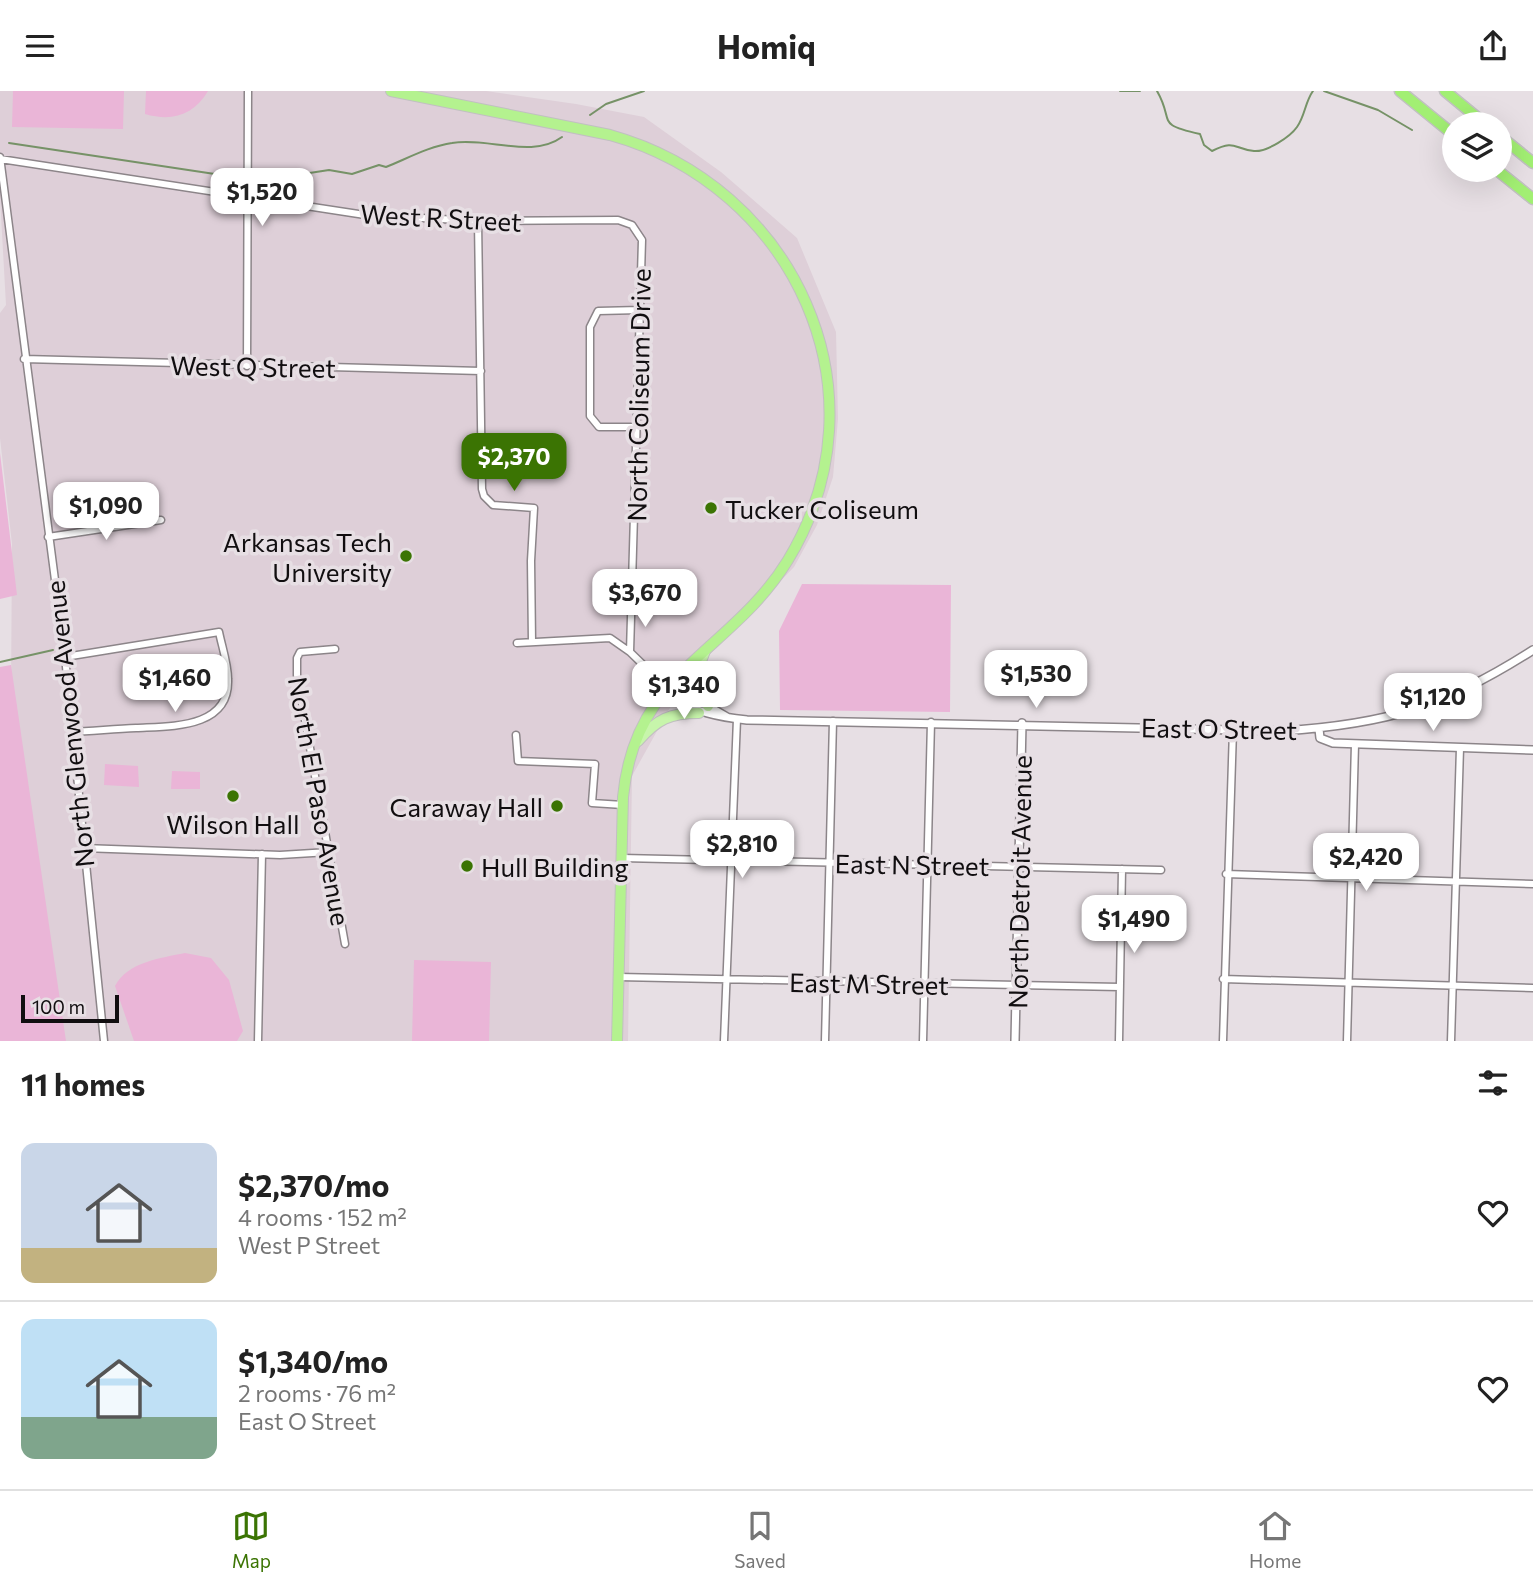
<!DOCTYPE html>
<meta charset="utf-8">
<style>
body{margin:0;font-family:Commissioner,sans-serif;background:#f6f6f6;color:#222;height:100vh;display:flex;flex-direction:column;font-size:26px;white-space:nowrap}
*{box-sizing:border-box;margin:0}
p{font-size:23px;color:#767676}
.icon{flex:none;width:38px;height:38px;fill:none;stroke:currentColor;stroke-width:2;stroke-linecap:round;stroke-linejoin:round}
.map{position:relative;height:950px;overflow:hidden}
.panel{display:flex;flex-direction:column;background:#fff;flex:1}
.panel>*{flex:none}
.controls{position:absolute;left:1442px;top:21px;display:grid;gap:14px}
.controls a{display:grid;place-items:center;width:70px;height:70px;border-radius:50%;background:#fff;box-shadow:0 7px 28px #0002;font-size:35px}
.scale{position:absolute;left:21px;bottom:18px;width:98px;box-sizing:border-box;padding-left:7px;border:4px solid #110e10;border-top:0;font-size:19px;line-height:24px;white-space:nowrap;color:#110e10;-webkit-text-stroke:5px #e7dfe4;paint-order:stroke}
.price{position:absolute;translate:-50% -60px;padding:0 16px;border-radius:14px;background:#fff;color:#222;font-size:23px;line-height:46px;filter:drop-shadow(0 2px 4px #0008)}
.price::after{content:'';position:absolute;left:50%;top:42px;width:21px;height:16px;margin-left:-10px;background:inherit;clip-path:polygon(0 0,100% 0,50% 100%)}
.price.active{background:#3b7403;color:#fff}
ul{padding:0;list-style:none}
li{display:flex;align-items:center;gap:21px;height:175px;padding:0 21px}
li+li{border-top:2px solid #e0e0e0}
li span{display:grid;place-items:center;flex:none;width:196px;height:140px;border-radius:14px;color:#555}
li>.icon{margin-inline-start:auto}
span .icon{width:84px;height:84px;fill:#fffc;stroke-width:1}
li b{font-size:30px}
h2{display:flex;justify-content:space-between;align-items:center;height:84px;padding:0 21px;font-size:30px}
header{display:flex;justify-content:space-between;align-items:center;height:91px;padding:0 21px;background:#fff;font-size:32px;font-weight:700}
.dock{display:flex;justify-content:space-around;align-items:center;height:98px;border-top:2px solid #e0e0e0;background:#fff;font-size:19px;color:#767676}
.dock a{display:grid;justify-items:center;gap:4px}
.dock .active{color:#3b7403}
.map>svg:first-child{display:block}
</style>
<header><svg class="icon" aria-label="menu" viewBox="0 0 24 24"><path d="M4 6h16M4 12h16M4 18h16"/></svg>Homiq<svg class="icon" aria-label="share" viewBox="0 0 24 24"><path d="M12 15V3M7 8l5-5 5 5M5 13v7h14v-7"/></svg></header>
<div class="map">
<svg width="1533" height="950" viewBox="0 0 1533 950">
<rect width="100%" height="100%" fill="#e7dfe4"/>
<path fill="#decfd8" d="M0 0H486L576 13 644 26 721 81 797 147 836 241 838 328 833 386 817 434 794 476 686 588 632 685 628 950H37L11 602 12 453 0 347V222L6 214 0 106Z"/>
<path fill="#eab5d7" d="M13 0H124L123 38 12 36Z
M146 0H208C194 24 172 31 145 23Z
M0 362 17 504 0 508Z
M802 493 951 494 950 621 780 619 779 540Z
M11 574 66 950H0V576Z
M105 673 138 675 139 696 104 694Z
M172 680 200 681V698H171Z
M185 862 211 867 229 889 243 940 237 950H134L115 895C127 871 161 867 185 862Z
M414 869 491 871 489 950H412Z"/>
<g fill="none" stroke-linecap="round" stroke-linejoin="round">
<path stroke="#769267" stroke-width="2" d="M1120 0H1140
M1157 0C1175 31 1154 33 1200 43L1204 54 1212 60C1236 48 1233 58 1254 60 1267 61 1290 46 1297 36 1305 25 1305 11 1313 0
M1324 0 1378 19 1412 39
M590 24 606 13 644 0
M9 52 228 85
M254 84 276 78 303 83 329 79 352 83 379 74 386 76C406 68 430 55 452 52 488 46 532 68 562 46
M0 571 53 559"/>
<g stroke="#8c8589" stroke-width="9">
<path id="minor" d="M0 66 65 566 104 950
M0 68 365 124 478 130 618 129 632 134 642 149 630 561 666 596
M478 130 482 398 484 405 493 414 534 417 531 470 532 551
M24 268 481 280
M247 275 248 0
M638 336H599L590 325V236L598 220 640 219
M48 446 161 429
M517 552 610 547 630 561
M335 558 300 561 297 567V584L345 853
M65 566 219 541C222 556 228 573 228 588 230 638 170 635 136 637 114 638 93 640 71 641
M516 644 518 670 595 673 592 712 623 714
M83 757 280 764 329 761
M622 767 1161 779
M1226 783 1533 793
M618 886 1120 896
M1223 888 1533 897
M258 950 262 763
M724 950 737 628
M825 950 833 630
M923 950 931 631
M1119 950 1122 778
M1223 950 1233 639
M1347 950 1355 653
M1451 950 1460 657"/>
</g>
<g stroke="#8c8589" stroke-width="10">
<path id="tertiary" d="M727 626 677 597 666 596 670 606C696 621 718 626 747 629L1282 640C1388 633 1444 616 1533 559
M1319 638 1320 647 1333 652 1533 659
M1015 950 1022 632"/>
</g>
<g stroke="#c1c0c1" stroke-width="12">
<path id="primary" d="M705 560C696 581 695 596 708 615
M654 614 655 599 650 582 678 583
M638 650C657 628 670 622 699 622"/>
</g>
<g stroke="#c1c0c1" stroke-width="12">
<path id="trunk" d="M391 0 610 44C794 95 890 301 788 469 731 562 635 579 623 706L617 950"/>
</g>
<g stroke="#c1c0c1" stroke-width="13">
<path id="motorway" d="M1400 0 1454 44
M1445 0 1485 33
M1500 45 1533 72
M1497 79 1533 108"/>
</g>
<use href="#minor" stroke="#fff" stroke-width="6"/>
<use href="#tertiary" stroke="#fff" stroke-width="7"/>
<use href="#primary" stroke="#c7f5ab" stroke-width="10"/>
<use href="#trunk" stroke="#b4f28f" stroke-width="10"/>
<use href="#motorway" stroke="#a2ef73" stroke-width="10"/>
</g>
<g fill="#3b7403" stroke="#e7dfe4" stroke-width="2.5">
<circle cx="711" cy="417" r="7"/>
<circle cx="406" cy="465" r="7"/>
<circle cx="233" cy="705" r="7"/>
<circle cx="557" cy="715" r="7"/>
<circle cx="467" cy="775" r="7"/>
</g>
<g text-anchor="middle" dominant-baseline="central" stroke-width="7" stroke-linejoin="round" paint-order="stroke">
<g font-size="26" fill="#110e10" stroke="#e7dfe4">
<text transform="translate(441 126) rotate(3)">West R Street</text>
<text transform="translate(253 275) rotate(1)">West Q Street</text>
<text transform="translate(638 304) rotate(-89)">North Coliseum Drive</text>
<text transform="translate(69 633) rotate(-96)">North Glenwood Avenue</text>
<text transform="translate(1219 637) rotate(1)">East O Street</text>
<text transform="translate(320 710) rotate(80)">North El Paso Avenue</text>
<text transform="translate(912 773) rotate(1)">East N Street</text>
<text transform="translate(1019 791) rotate(-89)">North Detroit Avenue</text>
<text transform="translate(869 892) rotate(1)">East M Street</text>
</g>
<g font-size="26" fill="#110e10" stroke="#e7dfe4" text-anchor="start">
<text x="725" y="417">Tucker Coliseum</text>
<text x="392" y="450" text-anchor="end">Arkansas Tech<tspan x="392" dy="30">University</tspan></text>
<text x="543" y="715" text-anchor="end">Caraway Hall</text>
<text x="233" y="732" text-anchor="middle">Wilson Hall</text>
<text x="481" y="775">Hull Building</text>
</g>
</g>
</svg>
<div class="controls">
<a><svg class="icon" aria-label="layers" viewBox="0 0 24 24"><path d="M12 4l9 5-9 5-9-5zM3 14l9 5 9-5"/></svg></a>
</div>
<div class="scale">100 m</div>
<b class="price" style="left:262px;top:137px">$1,520</b>
<b class="price active" style="left:514px;top:402px">$2,370</b>
<b class="price" style="left:106px;top:451px">$1,090</b>
<b class="price" style="left:645px;top:538px">$3,670</b>
<b class="price" style="left:1036px;top:619px">$1,530</b>
<b class="price" style="left:175px;top:623px">$1,460</b>
<b class="price" style="left:684px;top:630px">$1,340</b>
<b class="price" style="left:1433px;top:642px">$1,120</b>
<b class="price" style="left:742px;top:789px">$2,810</b>
<b class="price" style="left:1366px;top:802px">$2,420</b>
<b class="price" style="left:1134px;top:864px">$1,490</b>
</div>
<section class="panel">
<h2>11 homes<svg class="icon" aria-label="filters" viewBox="0 0 24 24"><path d="M4 7h16M4 17h16"/><circle cx="9" cy="7" r="2"/><circle cx="15" cy="17" r="2"/></svg></h2>
<ul>
<li><span style="background:linear-gradient(#c9d6e8 75%,#c2b280 0)"><svg class="icon" aria-label="home" viewBox="0 0 24 24"><path d="M3 11l9-7 9 7M6 9v11h12V9"/></svg></span><div><b>$2,370/mo</b><p>4 rooms · 152 m²</p><p>West P Street</p></div><svg class="icon" aria-label="heart" viewBox="0 0 24 24"><path d="M12 20l-8-8c-3-5 5-10 8-4 3-6 11-1 8 4z"/></svg></li>
<li><span style="background:linear-gradient(#bfe0f5 70%,#7fa58c 0)"><svg class="icon" aria-label="home" viewBox="0 0 24 24"><path d="M3 11l9-7 9 7M6 9v11h12V9"/></svg></span><div><b>$1,340/mo</b><p>2 rooms · 76 m²</p><p>East O Street</p></div><svg class="icon" aria-label="heart" viewBox="0 0 24 24"><path d="M12 20l-8-8c-3-5 5-10 8-4 3-6 11-1 8 4z"/></svg></li>
</ul>
</section>
<nav class="dock">
<a class="active"><svg class="icon" aria-label="map" viewBox="0 0 24 24"><path d="M3 6l6-2 6 2 6-2v14l-6 2-6-2-6 2zM9 4v14M15 6v14"/></svg>Map</a>
<a><svg class="icon" aria-label="saved" viewBox="0 0 24 24"><path d="M7 4h10v16l-5-4-5 4z"/></svg>Saved</a>
<a><svg class="icon" aria-label="home" viewBox="0 0 24 24"><path d="M3 11l9-7 9 7M6 9v11h12V9"/></svg>Home</a>
</nav>
